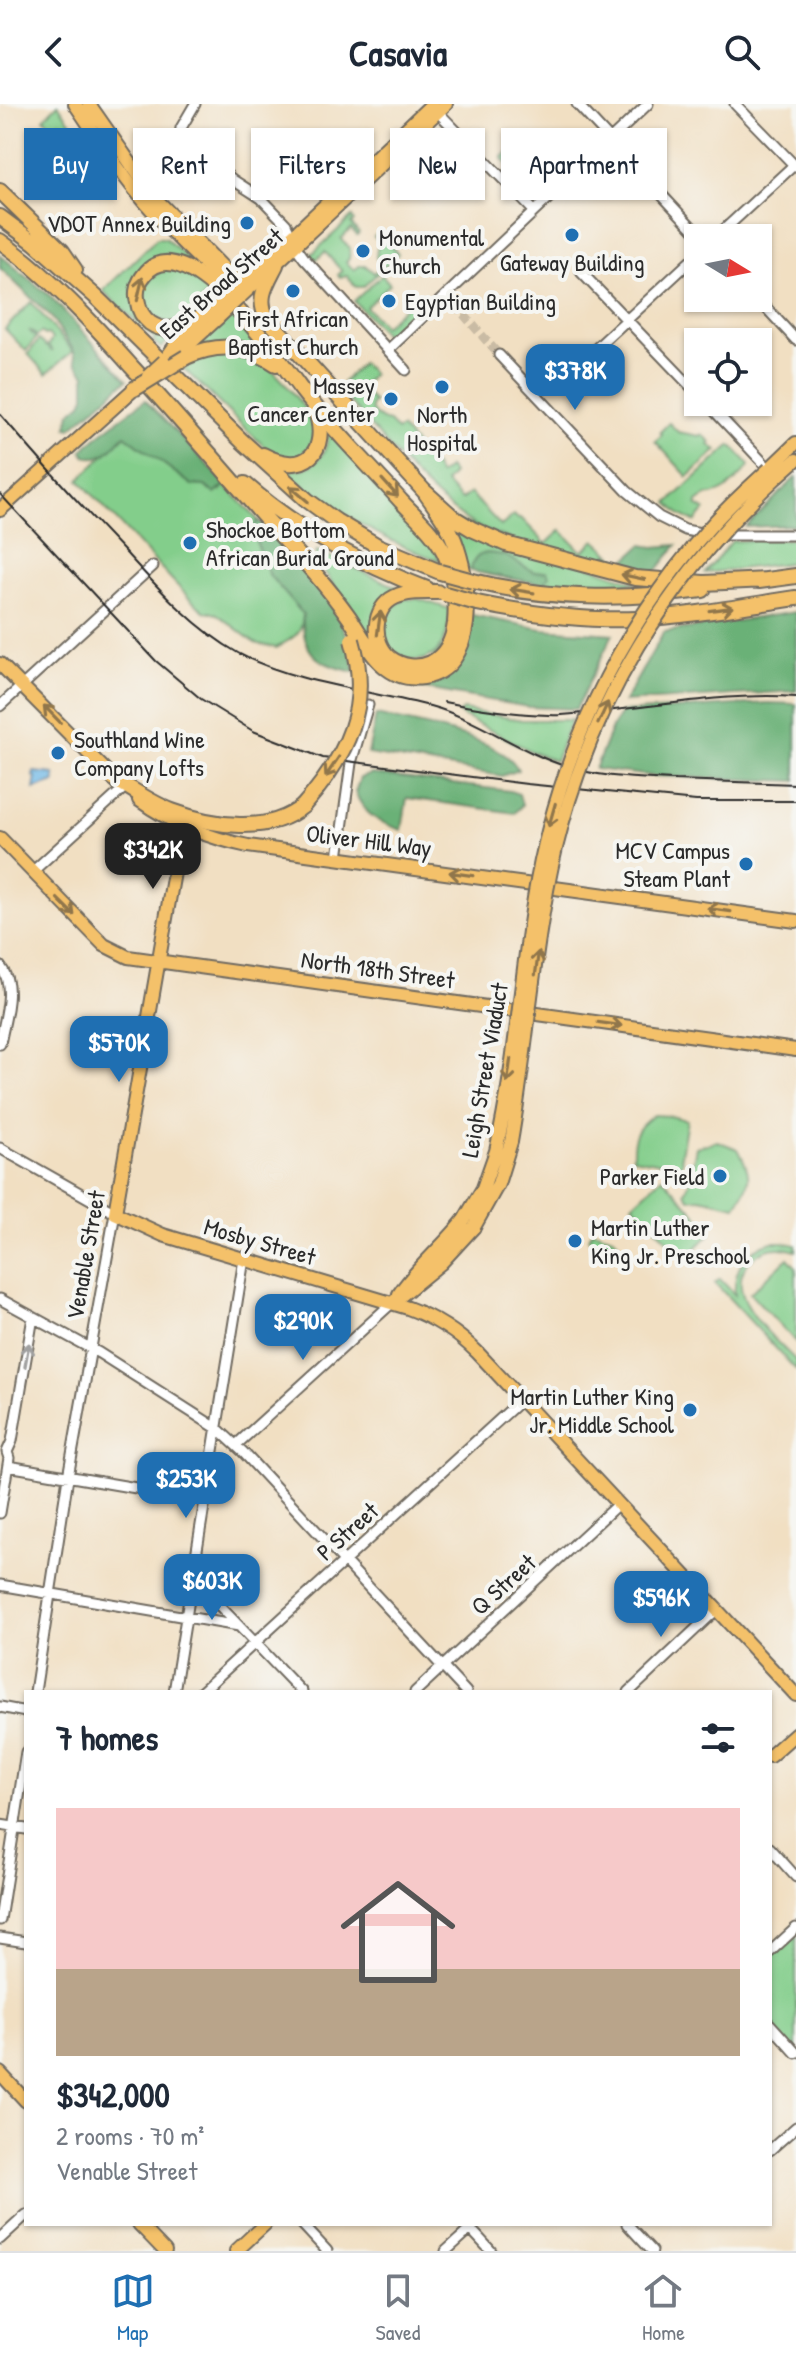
<!DOCTYPE html>
<meta charset="utf-8">
<style>
body{margin:0;font-family:"Patrick Hand",sans-serif;background:#f2f2f3;color:#1f2937;height:100vh;display:flex;flex-direction:column;font-size:30px;white-space:nowrap}
*{box-sizing:border-box;margin:0}
p{font-size:26px;color:#747a83}
.icon{flex:none;width:44px;height:44px;fill:none;stroke:currentColor;stroke-width:2;stroke-linecap:round;stroke-linejoin:round}
.map{position:relative;flex:1;overflow:hidden}
.details{position:absolute;left:24px;top:1586px;width:748px;height:536px;display:flex;flex-direction:column;background:#fff;border-radius:0px;box-shadow:0 2px 6px #0004}
.details>*{flex:none}
.top-card{position:absolute;left:24px;top:24px;width:748px;height:72px;display:flex;gap:16px}
.needle{width:52px;rotate:100deg}
.controls{position:absolute;left:684px;top:120px;display:grid;gap:16px}
.controls a{display:grid;place-items:center;width:88px;height:88px;border-radius:0px;background:#fff;box-shadow:0 2px 6px #0004;font-size:40px}
.price{position:absolute;translate:-50% -68px;padding:0 18px;border-radius:16px;background:#1f6fb2;color:#fff;font-size:26px;line-height:52px;filter:drop-shadow(0 2px 4px #0008)}
.price::after{content:'';position:absolute;left:50%;top:48px;width:24px;height:18px;margin-left:-12px;background:inherit;clip-path:polygon(0 0,100% 0,50% 100%)}
.price.active{background:#222;color:#fff}
ul{padding:0;list-style:none}
li{display:grid;align-content:center;gap:16px;height:424px;padding:0 32px}
li+li{border-top:2px solid #e0e1e3}
li span{display:grid;place-items:center;height:248px;border-radius:0px;color:#555}
li>.icon{margin-inline-start:auto}
span .icon{width:144px;height:144px;fill:#fffc;stroke-width:1}
li b{font-size:34px}
h2{display:flex;justify-content:space-between;align-items:center;height:96px;padding:0 32px;font-size:34px}
.pill{padding:0 28px;border-radius:0px;background:#fff;box-shadow:0 2px 6px #0004;font-size:28px;line-height:72px}
.pill.active{background:#1f6fb2;color:#fff}
header{display:flex;justify-content:space-between;align-items:center;height:104px;padding:0 32px;background:#fff;font-size:36px;font-weight:700}
.tabs{display:flex;justify-content:space-around;align-items:center;height:112px;border-top:2px solid #e0e1e3;background:#fff;font-size:22px;color:#747a83}
.tabs a{display:grid;justify-items:center;gap:4px}
.tabs .active{color:#1f6fb2}
.map>svg:first-child{display:block}
</style>
<header><svg class="icon" aria-label="back" viewBox="0 0 24 24"><path d="M15 5l-7 7 7 7"/></svg>Casavia<svg class="icon" aria-label="search" viewBox="0 0 24 24"><circle cx="10" cy="10" r="6"/><path d="M15 15l6 6"/></svg></header>
<div class="map">
<svg width="796" height="2147" viewBox="0 0 796 2147">
<rect width="100%" height="100%" fill="#f6f6f2"/>
<filter id="ink" filterUnits="userSpaceOnUse"><feTurbulence type="fractalNoise" baseFrequency=".0125" numOctaves="2"/><feDisplacementMap in="SourceGraphic" scale="16" xChannelSelector="R" yChannelSelector="G"/><feConvolveMatrix kernelMatrix="1 2 1 2 8 2 1 2 1" color-interpolation-filters="sRGB"/></filter>
<filter id="wash" filterUnits="userSpaceOnUse"><feTurbulence type="fractalNoise" baseFrequency=".006" numOctaves="4" result="noise"/><feDisplacementMap in="SourceGraphic" scale="32" xChannelSelector="R" yChannelSelector="G"/><feGaussianBlur stdDeviation="1.8" result="paint"/><feColorMatrix in="noise" values="0 0 0 0 0 0 0 0 0 0 0 0 0 0 0 0 0 1.4 0 .05"/><feComposite in="paint" operator="in"/></filter>
<g filter="url(#wash)">
<rect width="100%" height="100%" fill="#f1dfc2"/>
<path fill="#83ce8b" stroke="#577c5b" stroke-width="2" d="M58 0 86 41 78 49 67 37 73 31 60 18 54 24 44 14Z
M171 35 179 39 158 61 142 39 159 41Z
M522 35 533 47 514 66 502 54Z
M352 113 354 117 351 120 359 129 357 131 351 125 341 135 350 144 349 155 346 158 354 166 359 162H366L374 169 382 161 376 154 377 144 381 139 374 133 379 128 398 150 363 183H356L347 172 340 173 338 171 342 167 325 148 316 156 311 151Z
M157 134H165L200 165C163 142 152 153 131 186L167 234V238L161 244 153 237 155 235 103 187Z
M164 165 180 166 210 186C202 195 193 207 183 214 157 232 121 188 164 165Z
M382 171 390 180 366 203 384 222 413 195 419 201 386 232 354 197Z
M31 198 73 247 46 270 28 250 39 236 53 248 48 242 52 235 48 230 45 231 41 228 37 232 29 226 36 234 26 247 5 225Z
M232 210 264 246 197 242Z
M228 248C237 250 249 251 258 255 272 261 316 313 315 328 313 343 304 348 293 356L273 351 183 264 214 250Z
M362 259 373 270 354 289 355 290 361 284 374 298 371 301V306C375 311 382 318 389 318L397 327 401 324 432 359 439 371 448 364 453 370 445 379 461 396 470 389 501 422 514 411 518 415H522L546 440 561 426 582 448 595 436 611 450H608L606 459C567 450 523 444 486 427 432 401 387 339 347 295L353 289 343 278Z
M669 319 678 328 700 332 702 330 711 338 709 341 717 346 688 373 655 337 662 331 660 328Z
M328 324 425 430 441 457C381 437 330 404 282 365 311 370 329 354 328 324Z
M125 331 192 381 205 382 210 387H220L225 381 258 416 254 425 255 435 270 472 303 510C302 532 293 533 276 544L255 539 217 510 204 507 188 493 79 376Z
M731 341 749 360 748 364C736 376 724 392 707 391L697 398V402L705 406 695 418 681 411 668 399Z
M447 413 638 479C579 485 525 480 468 466Z
M796 435V458L705 469 732 437Z
M317 447 401 485 371 535 315 454Z
M405 495H418L450 505C449 515 449 526 444 536 420 588 345 527 405 495Z
M463 606 522 616H571L555 657 533 648 462 612 459 609Z
M654 1011 670 1012 687 1016 681 1051 682 1059 676 1065 667 1060 633 1054C632 1032 636 1024 654 1011Z
M717 1037 738 1045C752 1070 752 1077 736 1102L700 1094 689 1095 685 1088 689 1079 696 1043Z
M662 1073 712 1128 685 1155 633 1100Z
M593 1127 614 1133 620 1141 612 1148 604 1140 598 1145 588 1134Z
M772 1138H782L796 1141V1147C781 1142 767 1142 754 1153 714 1186 774 1233 796 1257V1266L715 1179 720 1175 735 1191C733 1165 746 1145 772 1138Z
M788 1154 796 1163V1238L750 1189Z
M796 1824V1949L770 1920V1848Z"/>
<path fill="#6ab177" stroke="#4a6e51" stroke-width="2" d="M0 151 50 192 127 276 71 324 67 323 70 309 82 299 85 293V271L76 259 74 247 51 213 0 164Z
M145 296 223 377 225 381 215 390 205 382 192 381 125 331C113 343 104 358 85 352L82 347 101 329Z
M796 373V421L746 423Z
M258 416C291 451 329 486 346 531 351 543 353 556 355 568 319 561 301 551 303 510L270 472 255 435 254 423Z
M642 441 654 443 677 441 654 470 605 458V453L611 450 621 460Z
M488 449 504 451 534 468 547 467 549 473 542 480 471 467C472 456 477 450 488 449Z
M796 508V587L624 598 664 528Z
M472 511 542 525 613 530 576 605 528 603 409 582 404 577 411 579Z
M768 599 796 600V677L652 672 595 665 613 621 622 608Z
M376 611C409 619 504 633 518 666L502 672 368 650Z
M371 670 510 687 519 690 522 701 515 709 407 694 402 726C378 718 365 712 355 688L360 674Z"/>
<path fill="#6db7e6" stroke="#4c7188" stroke-width="2" d="M34 668 54 670 55 678 34 685 36 673 33 672Z"/>
</g>
<g filter="url(#ink)">
<g fill="none" stroke-linecap="round" stroke-linejoin="round">
<path stroke="#c9bba4" stroke-width="9" stroke-dasharray="9 4.5" stroke-linecap="butt" d="M446 190 499 251"/>
<g stroke="#706a60" stroke-width="13">
<path id="minor" d="M195 0 181 24 180 32 233 76 261 94 286 120 296 143 304 154 406 266
M577 0 702 134
M735 0 796 63
M433 3 534 107
M715 134 794 61
M581 168 698 290
M757 194 796 236
M388 246 648 0
M591 249 698 150
M499 251 627 387 659 413 685 426 711 431H796
M706 298 772 368
M0 602 153 462
M338 754 351 659 368 601
M32 768 123 685
M0 862C17 882 4 916 0 940
M0 1044 115 1109 68 1373 35 1588
M0 1195 99 1249 218 1325 243 1348 466 1588
M236 1341 392 1199
M8 1362 206 1396
M0 1409 9 1354 7 1348 12 1337 33 1213
M193 1474 302 1588
M0 1481 239 1522
M174 1588 244 1155
M201 1588 521 1296
M415 1588 618 1400
M629 1588 716 1506
M0 1603 26 1608
M0 1721 26 1725
M770 1744 796 1773
M0 1816 26 1648
M0 1834 26 1838
M770 1848 796 1824
M770 1920 796 1949
M770 2046 796 2023
M302 2120 327 2147
M466 2120 491 2147
M627 2120 652 2147
M0 2135 26 2111
M446 2147 476 2120"/>
</g>
<g stroke="#706a60" stroke-width="16">
<path id="major" d="M75 0C95 29 113 59 135 86 166 125 202 158 239 191
M89 0 154 93 242 183
M231 190 432 0
M238 195 446 0
M169 254 183 246 219 213
M164 257 177 239 203 216
M769 365 796 339
M777 373 796 356
M0 406 134 285
M0 560 119 680
M139 696C172 720 209 734 248 742L796 817
M182 722 115 1109 163 1131 408 1204C435 1214 456 1227 477 1248L796 1591
M0 734 104 841 128 853 796 946
M399 1190C417 1163 444 1142 464 1116
M392 1199 441 1159 474 1123
M770 1652 796 1629
M0 1969 26 1997
M139 2120 165 2147
M236 2147 265 2120"/>
</g>
<g stroke="#706a60" stroke-width="18">
<path id="highway" d="M0 87 62 147 75 166
M0 113 35 139 95 192 242 337 307 396 336 417 378 442 440 468
M0 137C49 172 91 217 131 262 171 305 209 349 247 393 281 433 319 470 349 513 368 541 383 579 423 573 479 564 470 483 457 444 450 422 437 405 424 387
M276 161C267 179 256 194 267 214L424 387 454 414 472 425 506 440 635 474 704 479 767 476
M212 208C192 217 171 234 150 219 144 214 139 207 138 199 135 189 138 178 145 170 185 120 279 255 300 284 330 323 368 360 401 397 416 413 434 428 444 448 454 469 457 497 455 519 453 536 446 551 431 559 418 565 402 563 390 554 371 539 372 504 395 493 408 487 423 488 437 488
M186 253C219 238 247 241 276 260
M263 351C304 373 331 348 315 305
M245 380C297 426 362 460 427 485
M473 477C550 496 624 496 703 486
M759 477 796 472
M477 499C530 510 583 517 637 515 690 512 743 502 796 494
M112 673C131 685 151 699 172 707 212 722 269 731 303 702"/>
</g>
<use href="#minor" stroke="#fff" stroke-width="9"/>
<use href="#major" stroke="#f4c16b" stroke-width="12"/>
<use href="#highway" stroke="#f4c16b" stroke-width="14"/>
<path stroke="#2b2b2b" stroke-width="2" d="M0 310C41 358 83 404 126 449 159 485 195 525 238 549 290 578 371 587 430 602 478 615 519 648 568 663 602 674 639 674 675 676 715 677 756 679 796 680
M0 390 156 557 201 595 253 627 323 654 527 680 696 697H796
M444 598C479 605 514 610 549 611 563 612 578 609 592 608 660 603 727 588 796 593"/>
<g stroke="#706a60" stroke-width="16" stroke-linecap="butt">
<path id="major-bridge" d="M213 206 231 190
M219 213 238 195
M148 272 164 257
M464 1116 483 1084 496 1047C515 964 520 878 534 794 556 658 616 528 708 425 727 403 748 384 769 365
M474 1123 498 1080 511 1038C528 941 533 840 556 744 591 599 668 474 777 373"/>
</g>
<g stroke="#706a60" stroke-width="18" stroke-linecap="butt">
<path id="highway-bridge" d="M134 285 186 253
M440 468 473 477
M445 490 477 499
M303 702C347 652 372 602 352 536"/>
</g>
<use href="#major-bridge" stroke="#f4c16b" stroke-width="12"/>
<use href="#highway-bridge" stroke="#f4c16b" stroke-width="14"/>
</g>
<defs><path id="oneway-shaft" d="M-6 0H5M1.5-3L5.5 0L1.5 3" fill="none" stroke-width="1.6" stroke-linecap="round" stroke-linejoin="round" transform="scale(2)"/></defs>
<g stroke="#90764b">
<use href="#oneway-shaft" transform="translate(140 185) rotate(-77)"/>
<use href="#oneway-shaft" transform="translate(390 384) rotate(48)"/>
<use href="#oneway-shaft" transform="translate(299 390) rotate(-140)"/>
<use href="#oneway-shaft" transform="translate(633 473) rotate(-168)"/>
<use href="#oneway-shaft" transform="translate(522 487) rotate(-171)"/>
<use href="#oneway-shaft" transform="translate(721 505) rotate(-8)"/>
<use href="#oneway-shaft" transform="translate(379 519) rotate(-82)"/>
<use href="#oneway-shaft" transform="translate(603 609) rotate(-65)"/>
<use href="#oneway-shaft" transform="translate(52 610) rotate(-134)"/>
<use href="#oneway-shaft" transform="translate(332 663) rotate(124)"/>
<use href="#oneway-shaft" transform="translate(552 711) rotate(106)"/>
<use href="#oneway-shaft" transform="translate(461 770) rotate(-172)"/>
<use href="#oneway-shaft" transform="translate(66 803) rotate(45)"/>
<use href="#oneway-shaft" transform="translate(719 806) rotate(-172)"/>
<use href="#oneway-shaft" transform="translate(537 859) rotate(-82)"/>
<use href="#oneway-shaft" transform="translate(610 920) rotate(8)"/>
<use href="#oneway-shaft" transform="translate(509 967) rotate(98)"/>
</g>
<use stroke="#a0a0a0" href="#oneway-shaft" transform="translate(27 1251) rotate(-80)"/>
</g>
<g fill="#1f6fb2" stroke="#f6f6f2" stroke-width="3">
<circle cx="247" cy="119" r="8"/>
<circle cx="572" cy="131" r="8"/>
<circle cx="363" cy="147" r="8"/>
<circle cx="293" cy="187" r="8"/>
<circle cx="389" cy="197" r="8"/>
<circle cx="442" cy="283" r="8"/>
<circle cx="391" cy="295" r="8"/>
<circle cx="190" cy="439" r="8"/>
<circle cx="58" cy="649" r="8"/>
<circle cx="746" cy="760" r="8"/>
<circle cx="720" cy="1072" r="8"/>
<circle cx="575" cy="1137" r="8"/>
<circle cx="690" cy="1306" r="8"/>
</g>
<g text-anchor="middle" dominant-baseline="central" stroke-width="8" stroke-linejoin="round" paint-order="stroke">
<g font-size="24" fill="#2b2b2b" stroke="#f6f6f2" text-anchor="end">
<text x="231" y="119">VDOT Annex Building</text>
<text x="379" y="133" text-anchor="start">Monumental<tspan x="379" dy="28">Church</tspan></text>
<text x="572" y="158" text-anchor="middle">Gateway Building</text>
<text x="405" y="197" text-anchor="start">Egyptian Building</text>
<text x="293" y="214" text-anchor="middle">First African<tspan x="293" dy="28">Baptist Church</tspan></text>
<text x="375" y="281">Massey<tspan x="375" dy="28">Cancer Center</tspan></text>
<text x="442" y="310" text-anchor="middle">North<tspan x="442" dy="28">Hospital</tspan></text>
<text x="206" y="425" text-anchor="start">Shockoe Bottom<tspan x="206" dy="28">African Burial Ground</tspan></text>
<text x="74" y="635" text-anchor="start">Southland Wine<tspan x="74" dy="28">Company Lofts</tspan></text>
<text x="730" y="746">MCV Campus<tspan x="730" dy="28">Steam Plant</tspan></text>
<text x="704" y="1072">Parker Field</text>
<text x="591" y="1123" text-anchor="start">Martin Luther<tspan x="591" dy="28">King Jr. Preschool</tspan></text>
<text x="674" y="1292">Martin Luther King<tspan x="674" dy="28">Jr. Middle School</tspan></text>
</g>
<g font-size="24" fill="#2b2b2b" stroke="#f6f6f2">
<text transform="translate(221 179) rotate(-41)">East Broad Street</text>
<text transform="translate(369 736) rotate(7)">Oliver Hill Way</text>
<text transform="translate(378 865) rotate(8)">North 18th Street</text>
<text transform="translate(484 966) rotate(-80)">Leigh Street Viaduct</text>
<text transform="translate(260 1137) rotate(16)">Mosby Street</text>
<text transform="translate(85 1151) rotate(-80)">Venable Street</text>
<text transform="translate(347 1427) rotate(-42)">P Street</text>
<text transform="translate(503 1480) rotate(-42)">Q Street</text>
</g>
</g>
</svg>
<div class="controls">
<a><svg class="needle" viewBox="-14 -14 28 28"><path d="M0-13l5 13h-10z" fill="#e53935"/><path d="M0 13l5-13h-10z" fill="#747a83"/></svg></a>
<a><svg class="icon" aria-label="locate" viewBox="0 0 24 24"><circle cx="12" cy="12" r="6"/><path d="M12 2v4M12 18v4M2 12h4M18 12h4"/></svg></a>
</div>
<b class="price" style="left:575px;top:308px">$378K</b>
<b class="price active" style="left:153px;top:787px">$342K</b>
<b class="price" style="left:119px;top:980px">$570K</b>
<b class="price" style="left:303px;top:1258px">$290K</b>
<b class="price" style="left:186px;top:1416px">$253K</b>
<b class="price" style="left:212px;top:1518px">$603K</b>
<b class="price" style="left:661px;top:1535px">$596K</b>
<div class="top-card">
<a class="pill active">Buy</a>
<a class="pill">Rent</a>
<a class="pill">Filters</a>
<a class="pill">New</a>
<a class="pill">Apartment</a>
</div>
<section class="details">
<h2>7 homes<svg class="icon" aria-label="filters" viewBox="0 0 24 24"><path d="M4 7h16M4 17h16"/><circle cx="9" cy="7" r="2"/><circle cx="15" cy="17" r="2"/></svg></h2>
<ul>
<li><span style="background:linear-gradient(#f6c9c9 65%,#b9a48a 0)"><svg class="icon" aria-label="home" viewBox="0 0 24 24"><path d="M3 11l9-7 9 7M6 9v11h12V9"/></svg></span><div><b>$342,000</b><p>2 rooms · 70 m²</p><p>Venable Street</p></div></li>
</ul>
</section>
</div>
<nav class="tabs">
<a class="active"><svg class="icon" aria-label="map" viewBox="0 0 24 24"><path d="M3 6l6-2 6 2 6-2v14l-6 2-6-2-6 2zM9 4v14M15 6v14"/></svg>Map</a>
<a><svg class="icon" aria-label="saved" viewBox="0 0 24 24"><path d="M7 4h10v16l-5-4-5 4z"/></svg>Saved</a>
<a><svg class="icon" aria-label="home" viewBox="0 0 24 24"><path d="M3 11l9-7 9 7M6 9v11h12V9"/></svg>Home</a>
</nav>
